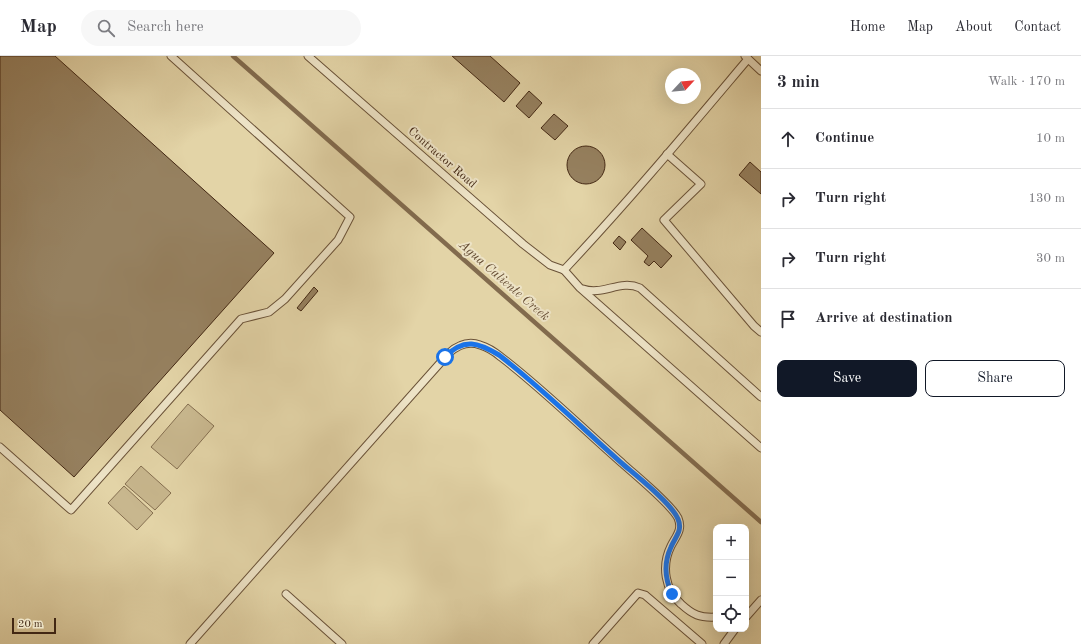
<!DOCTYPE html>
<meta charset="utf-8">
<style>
:root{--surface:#fff;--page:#f7f7f7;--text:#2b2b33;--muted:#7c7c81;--line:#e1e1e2;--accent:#111827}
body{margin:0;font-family:"Old Standard TT",serif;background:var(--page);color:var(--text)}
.controls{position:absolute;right:12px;bottom:12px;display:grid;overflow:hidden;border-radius:8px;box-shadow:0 4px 16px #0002}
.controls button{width:36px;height:36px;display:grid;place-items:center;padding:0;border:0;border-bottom:1px solid var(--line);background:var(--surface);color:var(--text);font:20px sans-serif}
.compass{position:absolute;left:665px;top:12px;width:36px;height:36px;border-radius:50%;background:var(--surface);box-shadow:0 4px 16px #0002;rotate:64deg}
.scale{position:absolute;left:12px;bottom:10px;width:44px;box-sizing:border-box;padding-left:4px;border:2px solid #422713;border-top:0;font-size:11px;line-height:14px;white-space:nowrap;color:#422713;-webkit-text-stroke:3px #ede3c6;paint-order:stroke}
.stop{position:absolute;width:12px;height:12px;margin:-9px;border:3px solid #1a73e8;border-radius:50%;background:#fff}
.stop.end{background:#1a73e8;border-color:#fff;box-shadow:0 1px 4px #0008}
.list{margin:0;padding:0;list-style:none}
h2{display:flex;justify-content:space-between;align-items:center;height:52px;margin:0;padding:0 16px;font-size:17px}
h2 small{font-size:13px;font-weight:400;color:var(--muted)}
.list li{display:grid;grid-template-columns:26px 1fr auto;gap:12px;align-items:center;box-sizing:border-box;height:60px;padding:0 16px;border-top:1px solid var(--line)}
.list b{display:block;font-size:15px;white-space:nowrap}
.list em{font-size:13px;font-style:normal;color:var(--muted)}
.actions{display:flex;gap:8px;padding:12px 16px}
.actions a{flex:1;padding:9px 0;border:1px solid var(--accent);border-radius:8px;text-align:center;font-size:14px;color:var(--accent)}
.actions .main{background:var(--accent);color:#fff}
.icon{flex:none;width:22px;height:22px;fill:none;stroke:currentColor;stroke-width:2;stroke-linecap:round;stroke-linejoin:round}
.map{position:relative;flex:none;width:761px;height:588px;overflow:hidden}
header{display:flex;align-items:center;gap:24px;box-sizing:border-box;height:56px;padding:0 20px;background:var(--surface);border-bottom:1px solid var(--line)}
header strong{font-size:19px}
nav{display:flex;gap:22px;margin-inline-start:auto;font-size:14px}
.search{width:280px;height:36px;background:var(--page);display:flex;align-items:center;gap:10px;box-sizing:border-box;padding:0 14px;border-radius:22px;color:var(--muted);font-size:15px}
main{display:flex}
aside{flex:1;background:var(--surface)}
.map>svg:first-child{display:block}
</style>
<header>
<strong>Map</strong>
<div class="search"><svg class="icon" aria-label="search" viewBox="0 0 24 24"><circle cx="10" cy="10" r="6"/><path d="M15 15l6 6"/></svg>Search here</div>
<nav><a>Home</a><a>Map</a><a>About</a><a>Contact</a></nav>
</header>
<main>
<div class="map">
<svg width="761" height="588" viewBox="0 0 761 588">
<rect width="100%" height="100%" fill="#e3d4a7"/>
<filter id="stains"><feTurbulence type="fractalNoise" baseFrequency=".005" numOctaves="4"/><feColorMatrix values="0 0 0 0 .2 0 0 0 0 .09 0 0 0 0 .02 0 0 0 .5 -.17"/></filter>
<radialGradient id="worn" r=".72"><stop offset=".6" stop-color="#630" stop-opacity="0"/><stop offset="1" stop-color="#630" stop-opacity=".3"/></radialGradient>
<g fill="#c8b78e" stroke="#856f50">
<polygon points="188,348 214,370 177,413 151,391"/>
<polygon points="141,410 171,437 155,454 125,428"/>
<polygon points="124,430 153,457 137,474 108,447"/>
</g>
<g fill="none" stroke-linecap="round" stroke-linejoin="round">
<polyline stroke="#826b4e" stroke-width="4.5" points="233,0 761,466"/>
</g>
<g fill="#968160" stroke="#422713">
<polygon points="0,0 55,0 274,197 74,421 0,354"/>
<polygon points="452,0 490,0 520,27 504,46"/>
<polygon points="529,35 542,47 529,62 516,50"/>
<polygon points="554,58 568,70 555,84 541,72"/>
<circle cx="586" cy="109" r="19"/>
<polygon points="750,106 761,116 761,138 739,119"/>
<polygon points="642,172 672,200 661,212 654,205 649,210 644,206 648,200 631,184"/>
<polygon points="619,180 626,186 620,194 613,187"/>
<polygon points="314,231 318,235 301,255 297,252"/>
</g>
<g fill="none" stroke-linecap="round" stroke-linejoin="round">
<defs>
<g id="lane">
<polyline points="308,0 523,188 550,209 564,214"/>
<polyline points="745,0 761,15"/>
<polyline points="667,98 701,128 664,164 754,270 761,276"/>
<path d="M564 214C628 146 688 74 748 3"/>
<polyline points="564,214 580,232 761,392"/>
<path d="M583 233C603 240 620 223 640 232L761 341"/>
<polyline points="0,391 71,454 241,263 269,256 285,243 338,184 350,161 171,0"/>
<polyline points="286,538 342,588"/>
<polyline points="746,561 761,544"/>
<path d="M190 588 449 297C458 289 469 285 480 289 487 291 495 296 501 301 543 333 582 372 622 407 635 419 671 448 678 462 683 474 676 480 671 490 661 510 665 534 681 548 693 559 700 562 716 561"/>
<polyline points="593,588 638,537 645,539 702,588"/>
<polyline points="724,588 735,573"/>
</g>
</defs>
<use href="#lane" stroke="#6a5238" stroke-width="9"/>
<use href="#lane" stroke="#ede3c6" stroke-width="7"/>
</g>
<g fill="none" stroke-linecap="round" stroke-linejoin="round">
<path stroke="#1a73e8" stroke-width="5" d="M445 301C464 281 479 287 499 299 543 333 583 373 625 410 638 421 672 448 678 463 683 475 675 481 671 491 664 506 665 523 672 538"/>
</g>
<g text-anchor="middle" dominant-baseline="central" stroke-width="4" stroke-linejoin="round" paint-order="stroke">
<g font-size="12" fill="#422713" stroke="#ede3c6">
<text transform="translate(442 102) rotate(41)">Contractor Road</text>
</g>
<g font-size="13" font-style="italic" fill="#624930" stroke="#ede3c6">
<text transform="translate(504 225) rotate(41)">Agua Caliente Creek</text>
</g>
</g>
<rect width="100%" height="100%" filter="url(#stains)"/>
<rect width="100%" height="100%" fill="url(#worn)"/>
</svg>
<div class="controls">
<button>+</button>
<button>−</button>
<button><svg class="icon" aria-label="locate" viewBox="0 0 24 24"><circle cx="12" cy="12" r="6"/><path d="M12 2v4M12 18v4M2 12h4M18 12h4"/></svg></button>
</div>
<svg class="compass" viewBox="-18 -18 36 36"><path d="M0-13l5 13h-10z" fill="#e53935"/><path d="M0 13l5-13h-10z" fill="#7c7c81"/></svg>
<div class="scale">20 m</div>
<div class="stop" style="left:445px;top:301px"></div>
<div class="stop end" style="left:672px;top:538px"></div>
</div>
<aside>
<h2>3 min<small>Walk · 170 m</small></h2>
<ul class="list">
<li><svg class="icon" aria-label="ahead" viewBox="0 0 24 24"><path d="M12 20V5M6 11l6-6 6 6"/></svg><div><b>Continue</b></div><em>10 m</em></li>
<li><svg class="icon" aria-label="right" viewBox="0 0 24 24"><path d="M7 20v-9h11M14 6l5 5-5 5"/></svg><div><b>Turn right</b></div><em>130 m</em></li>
<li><svg class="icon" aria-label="right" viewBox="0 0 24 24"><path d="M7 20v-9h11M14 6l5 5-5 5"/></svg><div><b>Turn right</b></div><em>30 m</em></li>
<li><svg class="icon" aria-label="arrive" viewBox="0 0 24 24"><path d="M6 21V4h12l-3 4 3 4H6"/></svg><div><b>Arrive at destination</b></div></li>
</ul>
<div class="actions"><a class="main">Save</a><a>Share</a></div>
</aside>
</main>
